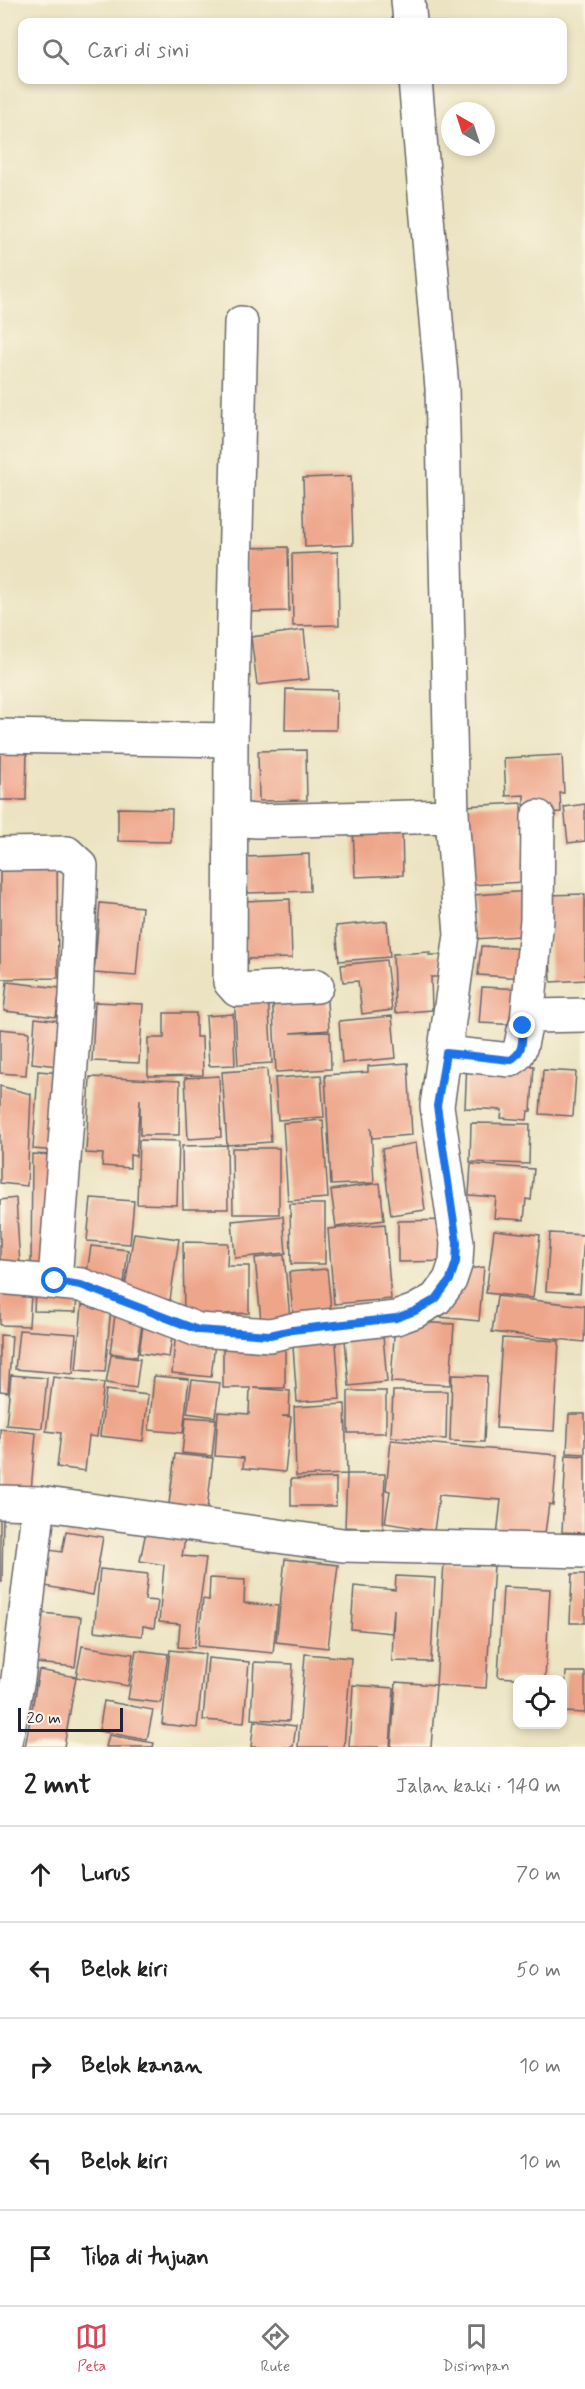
<!DOCTYPE html>
<html lang="id">
<meta charset="utf-8">
<style>
:root{--surface:#fff;--page:#f2f2f2;--text:#222;--muted:#767676;--line:#e0e0e0;--accent:#d1495b}
body{margin:0;font-family:Mynerve,sans-serif;background:var(--page);color:var(--text)}
.controls{position:absolute;right:18px;bottom:18px;display:grid;overflow:hidden;border-radius:12px;box-shadow:0 3px 9px #0003}
.controls button{width:54px;height:54px;display:grid;place-items:center;padding:0;border:0;border-bottom:2px solid var(--line);background:var(--surface);color:var(--text);font:30px sans-serif}
.compass{position:absolute;left:441px;top:102px;width:54px;height:54px;border-radius:50%;background:var(--surface);box-shadow:0 3px 9px #0003;rotate:321deg}
.scale{position:absolute;left:18px;bottom:15px;width:105px;box-sizing:border-box;padding-left:6px;border:3px solid #22223b;border-top:0;font-size:16px;line-height:21px;white-space:nowrap;color:#22223b;-webkit-text-stroke:4px #fcf5e5;paint-order:stroke}
.stop{position:absolute;width:18px;height:18px;margin:-14px;border:4px solid #1a73e8;border-radius:50%;background:#fff}
.stop.end{background:#1a73e8;border-color:#fff;box-shadow:0 2px 6px #0008}
.list{margin:0;padding:0;list-style:none}
h2{display:flex;justify-content:space-between;align-items:center;height:78px;margin:0;padding:0 24px;font-size:26px}
h2 small{font-size:20px;font-weight:400;color:var(--muted)}
.list li{display:grid;grid-template-columns:39px 1fr auto;gap:18px;align-items:center;box-sizing:border-box;height:96px;padding:0 24px;border-top:2px solid var(--line)}
.list b{display:block;font-size:22px;white-space:nowrap}
.list em{font-size:20px;font-style:normal;color:var(--muted)}
.icon{flex:none;width:33px;height:33px;fill:none;stroke:currentColor;stroke-width:2;stroke-linecap:round;stroke-linejoin:round}
.map{position:relative;flex:none;width:585px;height:1747px;overflow:hidden}
.search{position:absolute;background:var(--surface);box-shadow:0 3px 9px #0003;left:18px;right:18px;top:18px;height:66px;display:flex;align-items:center;gap:15px;box-sizing:border-box;padding:0 21px;border-radius:12px;color:var(--muted);font-size:22px}
.sheet{height:558px;background:var(--surface)}
nav{display:flex;justify-content:space-around;align-items:center;box-sizing:border-box;height:84px;border-top:2px solid var(--line);background:var(--surface);font-size:16px;color:var(--muted)}
nav a{display:grid;justify-items:center;gap:3px}
nav .on{color:var(--accent)}
.map>svg:first-child{display:block}
</style>
<div class="map">
<svg width="585" height="1747" viewBox="0 0 585 1747">
<rect width="100%" height="100%" fill="#fcf5e5"/>
<filter id="ink" filterUnits="userSpaceOnUse"><feTurbulence type="fractalNoise" baseFrequency=".0167" numOctaves="2"/><feDisplacementMap in="SourceGraphic" scale="12" xChannelSelector="R" yChannelSelector="G"/><feConvolveMatrix kernelMatrix="1 2 1 2 8 2 1 2 1" color-interpolation-filters="sRGB"/></filter>
<filter id="wash" filterUnits="userSpaceOnUse"><feTurbulence type="fractalNoise" baseFrequency=".008" numOctaves="4" result="noise"/><feDisplacementMap in="SourceGraphic" scale="24" xChannelSelector="R" yChannelSelector="G"/><feGaussianBlur stdDeviation="1.35" result="paint"/><feColorMatrix in="noise" values="0 0 0 0 0 0 0 0 0 0 0 0 0 0 0 0 0 1.4 0 .05"/><feComposite in="paint" operator="in"/></filter>
<g filter="url(#wash)">
<rect width="100%" height="100%" fill="#ebe3c1"/>
<g id="blocks">
<g fill="#eea68b">
<polygon points="351,476 353,545 305,547 303,478"/>
<polygon points="288,547 289,611 246,612 246,548"/>
<polygon points="338,552 339,625 293,626 292,554"/>
<polygon points="304,630 309,679 257,685 251,637"/>
<polygon points="286,689 337,690 336,730 285,730"/>
<polygon points="0,748 27,748 26,800 0,800"/>
<polygon points="306,750 307,800 259,801 258,751"/>
<polygon points="562,755 564,793 560,793 561,812 524,814 524,795 506,796 504,758"/>
<polygon points="521,803 525,882 469,885 465,806"/>
<polygon points="585,804 585,841 568,843 564,807"/>
<polygon points="118,808 172,809 171,842 118,841"/>
<polygon points="402,826 403,875 355,877 353,827"/>
<polygon points="309,854 310,891 247,893 246,857"/>
<polygon points="0,855 57,855 58,978 0,979"/>
<polygon points="530,891 532,935 475,939 473,895"/>
<polygon points="585,894 585,980 551,982 548,895"/>
<polygon points="290,899 292,958 245,959 244,901"/>
<polygon points="100,903 142,907 136,976 94,973"/>
<polygon points="387,921 390,957 339,961 336,926"/>
<polygon points="481,946 528,949 526,978 478,975"/>
<polygon points="430,952 429,955 442,955 442,977 431,977 432,1010 395,1013 393,954"/>
<polygon points="386,960 392,1010 362,1014 358,981 343,982 341,965"/>
<polygon points="7,982 60,988 56,1017 4,1011"/>
<polygon points="482,987 523,989 520,1025 479,1023"/>
<polygon points="326,988 329,1030 290,1033 330,1032 331,1069 276,1072 272,992"/>
<polygon points="268,993 272,1063 238,1065 234,995"/>
<polygon points="95,1002 143,1004 139,1063 92,1061"/>
<polygon points="164,1013 196,1013 196,1037 202,1037 203,1075 148,1076 148,1038 164,1038"/>
<polygon points="233,1014 235,1065 209,1066 206,1016"/>
<polygon points="392,1016 396,1058 342,1063 339,1021"/>
<polygon points="35,1018 68,1022 66,1067 32,1063"/>
<polygon points="0,1029 29,1032 26,1075 0,1073"/>
<polygon points="467,1062 534,1066 531,1111 528,1111 527,1120 501,1118 502,1110 465,1108"/>
<polygon points="408,1063 412,1135 372,1138 371,1128 374,1183 331,1185 325,1075 368,1072 368,1066"/>
<polygon points="267,1069 271,1142 227,1145 222,1072"/>
<polygon points="543,1070 576,1072 573,1116 540,1114"/>
<polygon points="38,1071 62,1073 57,1151 33,1149"/>
<polygon points="321,1075 324,1117 278,1120 275,1078"/>
<polygon points="219,1076 221,1137 188,1139 185,1078"/>
<polygon points="90,1077 180,1081 179,1135 140,1135 140,1099 136,1156 130,1155 130,1168 102,1166 103,1154 86,1153"/>
<polygon points="0,1086 31,1094 27,1186 0,1183"/>
<polygon points="323,1120 328,1198 288,1201 283,1123"/>
<polygon points="471,1123 530,1124 529,1164 470,1162"/>
<polygon points="139,1140 179,1141 177,1205 137,1204"/>
<polygon points="416,1143 425,1210 391,1215 382,1149"/>
<polygon points="227,1145 228,1209 183,1209 182,1146"/>
<polygon points="232,1148 279,1148 279,1214 233,1214"/>
<polygon points="32,1154 54,1155 54,1268 31,1268"/>
<polygon points="471,1164 534,1169 531,1200 526,1199 524,1220 494,1218 496,1197 469,1195"/>
<polygon points="380,1183 384,1220 336,1227 331,1190"/>
<polygon points="16,1198 20,1266 0,1268 0,1200"/>
<polygon points="91,1198 134,1201 130,1244 87,1241"/>
<polygon points="290,1204 325,1204 325,1264 291,1264"/>
<polygon points="283,1216 286,1253 235,1258 232,1221"/>
<polygon points="450,1220 456,1261 398,1262 398,1221"/>
<polygon points="385,1224 391,1299 334,1304 328,1229"/>
<polygon points="494,1230 540,1235 533,1298 486,1293"/>
<polygon points="134,1233 179,1239 170,1300 124,1293"/>
<polygon points="550,1233 584,1235 580,1293 546,1291"/>
<polygon points="183,1242 228,1243 227,1266 249,1266 249,1313 226,1314 226,1326 184,1315"/>
<polygon points="91,1246 128,1250 123,1291 85,1286"/>
<polygon points="284,1255 290,1318 261,1321 255,1258"/>
<polygon points="484,1267 479,1321 439,1317 458,1270"/>
<polygon points="327,1269 331,1309 293,1313 289,1272"/>
<polygon points="0,1278 32,1279 29,1326 0,1325"/>
<polygon points="35,1290 77,1291 76,1312 34,1311"/>
<polygon points="497,1296 585,1306 584,1342 492,1332"/>
<polygon points="82,1305 111,1307 105,1372 76,1370"/>
<polygon points="116,1307 144,1311 137,1357 110,1353"/>
<polygon points="144,1319 174,1323 169,1357 139,1353"/>
<polygon points="395,1321 454,1324 450,1385 391,1382"/>
<polygon points="382,1324 387,1382 349,1386 344,1328"/>
<polygon points="19,1330 76,1334 73,1374 15,1369"/>
<polygon points="335,1330 340,1399 297,1402 292,1333"/>
<polygon points="176,1331 216,1335 211,1377 172,1373"/>
<polygon points="0,1335 12,1336 8,1392 0,1391"/>
<polygon points="285,1338 285,1388 253,1388 290,1391 289,1416 282,1416 291,1417 285,1472 243,1468 244,1458 215,1456 218,1412 249,1414 250,1388 223,1388 223,1339"/>
<polygon points="502,1338 559,1341 554,1431 496,1428"/>
<polygon points="111,1355 140,1359 136,1388 106,1383"/>
<polygon points="11,1375 47,1378 42,1428 6,1425"/>
<polygon points="452,1375 487,1376 484,1442 450,1441"/>
<polygon points="154,1376 189,1379 183,1433 149,1430"/>
<polygon points="53,1377 104,1383 97,1437 89,1436 85,1471 57,1467 61,1433 46,1431"/>
<polygon points="192,1380 220,1383 215,1417 187,1413"/>
<polygon points="106,1390 148,1395 143,1441 100,1436"/>
<rect x="348" y="1391" width="38" height="42"/>
<polygon points="393,1391 447,1391 446,1439 391,1437"/>
<polygon points="345,1404 347,1474 385,1474 383,1529 345,1527 347,1474 296,1476 294,1407"/>
<polygon points="569,1414 585,1414 585,1454 567,1453"/>
<polygon points="186,1417 216,1419 212,1456 182,1453"/>
<polygon points="0,1429 36,1433 31,1491 0,1488"/>
<polygon points="391,1440 557,1455 553,1505 549,1504 544,1541 497,1536 501,1500 439,1495 434,1531 385,1523 390,1491 386,1490"/>
<polygon points="175,1454 213,1458 207,1509 169,1504"/>
<polygon points="566,1455 585,1456 585,1533 562,1532"/>
<polygon points="336,1478 336,1506 291,1506 291,1479"/>
<polygon points="0,1509 3,1509 2,1582 0,1582"/>
<polygon points="66,1531 103,1537 93,1595 45,1586 49,1550 62,1552"/>
<polygon points="146,1531 185,1539 182,1556 206,1558 194,1648 178,1647 180,1624 159,1622 164,1565 140,1561"/>
<polygon points="285,1559 338,1565 328,1648 276,1642"/>
<polygon points="444,1563 494,1565 486,1688 436,1685"/>
<polygon points="100,1569 148,1574 145,1600 158,1601 154,1628 143,1626 142,1636 94,1631"/>
<polygon points="572,1574 585,1574 585,1623 570,1623"/>
<polygon points="396,1576 435,1578 431,1662 392,1661 394,1609 392,1633 351,1629 354,1586 395,1590"/>
<polygon points="210,1578 245,1580 244,1603 278,1606 273,1653 198,1646 203,1599 209,1600"/>
<polygon points="503,1587 550,1589 545,1680 498,1677"/>
<polygon points="42,1613 81,1617 75,1667 37,1663"/>
<polygon points="82,1646 133,1654 128,1686 76,1677"/>
<polygon points="136,1650 168,1654 161,1703 128,1699"/>
<polygon points="170,1650 205,1654 197,1728 162,1724"/>
<polygon points="305,1654 351,1658 344,1747 298,1747"/>
<polygon points="208,1658 249,1662 244,1723 203,1720"/>
<polygon points="254,1662 293,1664 289,1721 251,1719"/>
<polygon points="39,1670 76,1677 64,1747 25,1747"/>
<polygon points="566,1672 585,1672 585,1713 564,1712"/>
<polygon points="396,1682 436,1685 431,1747 391,1747"/>
<polygon points="353,1685 394,1688 390,1747 349,1747"/>
<polygon points="104,1701 153,1710 147,1740 99,1731"/>
<polygon points="254,1721 296,1726 293,1747 251,1747"/>
<polygon points="109,1735 154,1743 153,1747 106,1747"/>
</g>
</g>
</g>
<g filter="url(#ink)">
<use href="#blocks" fill-opacity="0" stroke="#68666a" stroke-width="1.5"/>
<g fill="none" stroke-linecap="round" stroke-linejoin="round">
<defs>
<g id="minor">
<polyline points="408,0 410,22"/>
<polyline points="415,80 442,388 452,816"/>
<polyline points="241,323 231,740 230,982 237,990 317,986"/>
<polyline points="0,736 231,740"/>
<polyline points="0,854 67,853 81,866 76,996 55,1281"/>
<polyline points="527,1021 537,920 538,817"/>
<path d="M446 1053 510 1060C528 1050 517 1029 533 1016L585 1015"/>
<polyline points="0,1277 81,1285 198,1330 270,1335 292,1330 396,1318 415,1311 436,1299 450,1280 456,1262 457,1243 437,1106 461,935 452,816 257,821 231,819"/>
<polyline points="0,1502 39,1503 343,1545 585,1551"/>
<polyline points="4,1747 18,1679 39,1503"/>
</g>
</defs>
<use href="#minor" stroke="#68666a" stroke-width="36"/>
<use href="#minor" stroke="#fff" stroke-width="33"/>
</g>
</g>
<g fill="none" stroke-linecap="round" stroke-linejoin="round" filter="url(#ink)">
<path stroke="#1a73e8" stroke-width="8" d="M55 1281 81 1285 198 1330 270 1335 292 1330 396 1318 415 1311 436 1299 450 1280 456 1262 457 1243 437 1106 446 1053 510 1060C524 1053 522 1040 523 1026"/>
</g>
</svg>
<div class="controls">
<button><svg class="icon" aria-label="locate" viewBox="0 0 24 24"><circle cx="12" cy="12" r="6"/><path d="M12 2v4M12 18v4M2 12h4M18 12h4"/></svg></button>
</div>
<svg class="compass" viewBox="-18 -18 36 36"><path d="M0-13l5 13h-10z" fill="#e53935"/><path d="M0 13l5-13h-10z" fill="#767676"/></svg>
<div class="scale">20 m</div>
<div class="stop" style="left:55px;top:1281px"></div>
<div class="stop end" style="left:523px;top:1026px"></div>
<div class="search"><svg class="icon" aria-label="search" viewBox="0 0 24 24"><circle cx="10" cy="10" r="6"/><path d="M15 15l6 6"/></svg>Cari di sini</div>
</div>
<section class="sheet">
<h2>2 mnt<small>Jalan kaki · 140 m</small></h2>
<ul class="list">
<li><svg class="icon" aria-label="ahead" viewBox="0 0 24 24"><path d="M12 20V5M6 11l6-6 6 6"/></svg><div><b>Lurus</b></div><em>70 m</em></li>
<li><svg class="icon" aria-label="left" viewBox="0 0 24 24"><path d="M17 20v-9H6M10 6l-5 5 5 5"/></svg><div><b>Belok kiri</b></div><em>50 m</em></li>
<li><svg class="icon" aria-label="right" viewBox="0 0 24 24"><path d="M7 20v-9h11M14 6l5 5-5 5"/></svg><div><b>Belok kanan</b></div><em>10 m</em></li>
<li><svg class="icon" aria-label="left" viewBox="0 0 24 24"><path d="M17 20v-9H6M10 6l-5 5 5 5"/></svg><div><b>Belok kiri</b></div><em>10 m</em></li>
<li><svg class="icon" aria-label="arrive" viewBox="0 0 24 24"><path d="M6 21V4h12l-3 4 3 4H6"/></svg><div><b>Tiba di tujuan</b></div></li>
</ul>
</section>
<nav>
<a class="on"><svg class="icon" aria-label="map" viewBox="0 0 24 24"><path d="M3 6l6-2 6 2 6-2v14l-6 2-6-2-6 2zM9 4v14M15 6v14"/></svg>Peta</a>
<a><svg class="icon" aria-label="directions" viewBox="0 0 24 24"><path d="M12 3l9 9-9 9-9-9zM9 14v-3h6M13 9l2 2-2 2"/></svg>Rute</a>
<a><svg class="icon" aria-label="saved" viewBox="0 0 24 24"><path d="M7 4h10v16l-5-4-5 4z"/></svg>Disimpan</a>
</nav>
